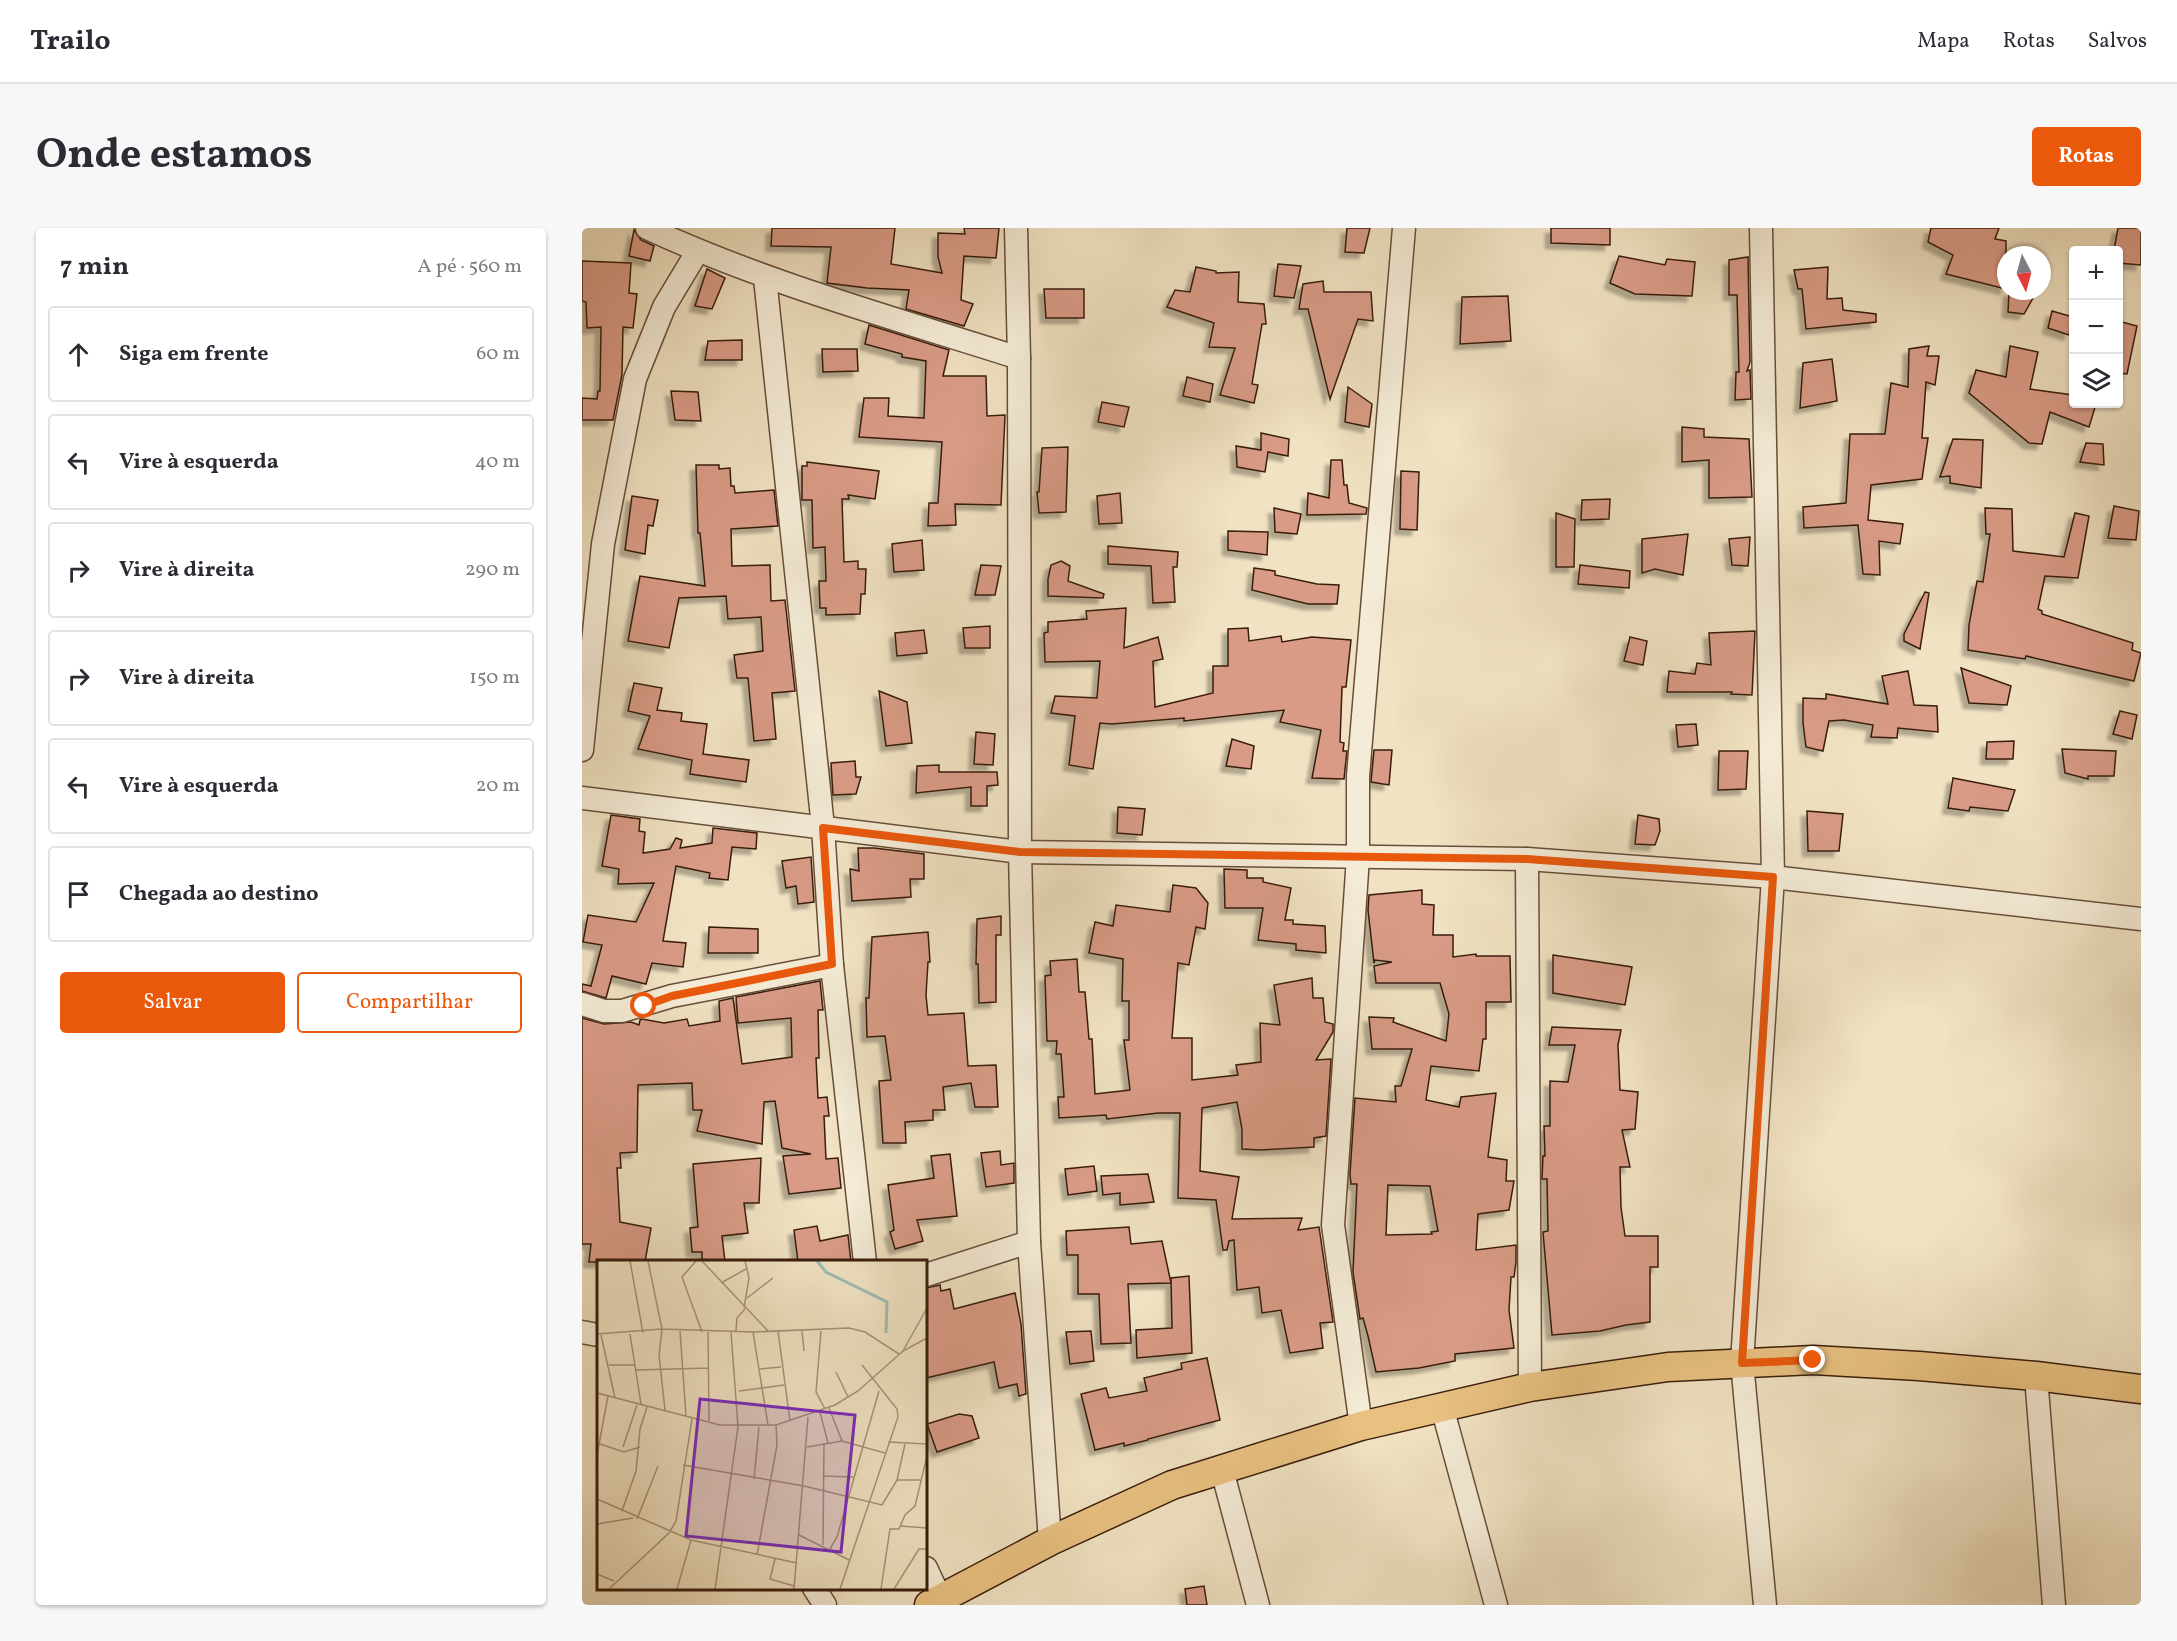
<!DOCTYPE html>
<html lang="pt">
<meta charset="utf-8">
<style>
:root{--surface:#fff;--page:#f7f7f7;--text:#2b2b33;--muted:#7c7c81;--line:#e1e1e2;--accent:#ea580c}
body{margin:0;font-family:Vollkorn,serif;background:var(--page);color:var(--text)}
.controls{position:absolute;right:18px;top:18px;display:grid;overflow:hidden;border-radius:6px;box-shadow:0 2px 4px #0004}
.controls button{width:54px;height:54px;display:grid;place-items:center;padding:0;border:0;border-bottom:2px solid var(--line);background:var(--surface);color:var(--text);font:30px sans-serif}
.compass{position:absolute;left:1415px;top:18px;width:54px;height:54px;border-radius:50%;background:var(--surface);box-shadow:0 2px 4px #0004;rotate:174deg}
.stop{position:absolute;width:18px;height:18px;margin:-14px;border:4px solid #ea580c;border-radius:50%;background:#fff}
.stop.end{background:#ea580c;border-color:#fff;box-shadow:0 2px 6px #0008}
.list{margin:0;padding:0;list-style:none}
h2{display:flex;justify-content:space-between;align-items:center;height:78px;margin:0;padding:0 24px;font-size:26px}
h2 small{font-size:20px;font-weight:400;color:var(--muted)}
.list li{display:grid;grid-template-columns:39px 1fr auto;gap:18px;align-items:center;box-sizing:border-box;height:96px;margin:0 12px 12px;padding:0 12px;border:2px solid var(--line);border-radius:6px}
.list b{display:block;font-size:22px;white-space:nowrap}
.list em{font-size:20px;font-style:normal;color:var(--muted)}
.actions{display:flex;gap:12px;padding:18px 24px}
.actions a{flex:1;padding:14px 0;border:2px solid var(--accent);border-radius:6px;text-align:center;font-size:21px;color:var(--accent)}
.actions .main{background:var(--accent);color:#fff}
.icon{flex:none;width:33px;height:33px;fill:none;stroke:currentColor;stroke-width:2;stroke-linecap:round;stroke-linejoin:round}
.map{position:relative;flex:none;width:1559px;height:1377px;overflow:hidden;border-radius:6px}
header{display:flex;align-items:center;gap:36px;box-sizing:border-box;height:84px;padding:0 30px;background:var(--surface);border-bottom:2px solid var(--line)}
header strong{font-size:28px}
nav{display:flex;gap:33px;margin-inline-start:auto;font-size:21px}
.intro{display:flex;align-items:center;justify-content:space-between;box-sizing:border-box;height:144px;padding:0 36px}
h1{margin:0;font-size:42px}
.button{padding:15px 27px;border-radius:6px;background:var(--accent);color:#fff;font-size:21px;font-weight:700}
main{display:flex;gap:36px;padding:0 36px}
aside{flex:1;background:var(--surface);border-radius:6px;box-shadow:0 2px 4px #0004}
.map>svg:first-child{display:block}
</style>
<header>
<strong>Trailo</strong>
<nav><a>Mapa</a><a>Rotas</a><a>Salvos</a></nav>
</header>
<div class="intro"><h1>Onde estamos</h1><a class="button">Rotas</a></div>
<main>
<aside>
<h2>7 min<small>A pé · 560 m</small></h2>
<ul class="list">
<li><svg class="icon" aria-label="ahead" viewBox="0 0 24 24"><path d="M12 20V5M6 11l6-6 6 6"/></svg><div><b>Siga em frente</b></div><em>60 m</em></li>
<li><svg class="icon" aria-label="left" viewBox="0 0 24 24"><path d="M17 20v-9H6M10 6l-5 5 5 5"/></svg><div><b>Vire à esquerda</b></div><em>40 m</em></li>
<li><svg class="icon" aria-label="right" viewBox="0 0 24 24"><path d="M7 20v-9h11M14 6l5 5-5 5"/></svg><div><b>Vire à direita</b></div><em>290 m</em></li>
<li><svg class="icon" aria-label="right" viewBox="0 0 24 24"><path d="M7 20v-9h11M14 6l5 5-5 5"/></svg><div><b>Vire à direita</b></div><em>150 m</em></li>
<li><svg class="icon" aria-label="left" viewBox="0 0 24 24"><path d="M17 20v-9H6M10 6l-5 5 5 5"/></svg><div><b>Vire à esquerda</b></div><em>20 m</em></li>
<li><svg class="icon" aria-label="arrive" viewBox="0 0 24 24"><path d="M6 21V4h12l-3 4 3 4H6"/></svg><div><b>Chegada ao destino</b></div></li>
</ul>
<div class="actions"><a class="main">Salvar</a><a>Compartilhar</a></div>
</aside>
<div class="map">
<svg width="1559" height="1377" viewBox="0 0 1559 1377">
<defs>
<filter id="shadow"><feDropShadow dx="-5.5" dy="5.5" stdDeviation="1.5" flood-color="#0004"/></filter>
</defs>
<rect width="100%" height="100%" fill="#f0e2c2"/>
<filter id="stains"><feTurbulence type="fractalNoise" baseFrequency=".00333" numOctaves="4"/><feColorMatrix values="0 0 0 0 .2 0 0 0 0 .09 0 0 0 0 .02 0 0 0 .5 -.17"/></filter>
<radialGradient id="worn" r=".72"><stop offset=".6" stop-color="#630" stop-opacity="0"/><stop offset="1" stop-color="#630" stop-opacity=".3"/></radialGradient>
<g fill="#d99b86" stroke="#391d0c" stroke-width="1.5" fill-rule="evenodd" filter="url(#shadow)">
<polygon points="190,0 313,0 309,36 360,45 356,29 356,5 383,6 382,0 417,0 414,30 382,28 379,72 391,76 382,98 324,81 327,62 285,60 245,55 249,19 189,18"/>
<polygon points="765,0 788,0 782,25 763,24"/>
<polygon points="969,0 1028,0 1028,17 969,15"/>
<polygon points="1349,0 1417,0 1413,11 1424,13 1424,61 1364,46 1371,27 1346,14"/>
<polygon points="1536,0 1559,0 1559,37 1536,35 1536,22 1532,22"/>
<polygon points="52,2 59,12 72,18 68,33 47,28"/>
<polygon points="1037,28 1083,37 1085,31 1113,34 1110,68 1053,66 1028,55"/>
<polygon points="1166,29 1168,134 1165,143 1168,142 1169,171 1153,172 1154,144 1157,144 1155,67 1147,67 1147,32"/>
<polygon points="0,33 49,35 47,65 55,66 51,100 41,99 40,147 31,192 0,192 0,170 15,171 16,163 18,163 19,99 5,100 4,74 0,73"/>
<polygon points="696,36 719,38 712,70 692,68"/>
<polygon points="614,39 634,43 634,45 657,44 656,74 682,76 684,96 680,96 670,156 676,157 672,175 638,167 653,120 627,119 632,95 585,79 593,62 608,64"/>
<polygon points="1246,39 1245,71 1260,70 1261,82 1294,86 1294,94 1224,101 1220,61 1216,61 1212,42"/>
<polygon points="125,41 143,50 130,81 113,78"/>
<polygon points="741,53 742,64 789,64 791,93 776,91 748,171 726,81 717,81 721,56"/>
<polygon points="462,61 502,61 502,90 464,90"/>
<polygon points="1427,63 1455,63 1442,86 1426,84"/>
<polygon points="926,68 929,113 878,116 880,69"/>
<polygon points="1470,83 1491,89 1487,107 1466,100"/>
<polygon points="1536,93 1555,98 1545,146 1536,145"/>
<polygon points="287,97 367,122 361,148 404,148 405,188 423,187 419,277 373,276 374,297 346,298 347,275 356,275 360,214 277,209 282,170 307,170 306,188 342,190 344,133 320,129 320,126 283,116"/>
<polygon points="160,112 160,132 123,132 126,113"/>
<polygon points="1347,118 1345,128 1357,128 1353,157 1344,154 1340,210 1346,210 1340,251 1289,257 1286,292 1321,296 1318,316 1297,313 1298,347 1281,346 1276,297 1222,300 1221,279 1264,275 1268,206 1303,206 1309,155 1326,159 1327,121"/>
<polygon points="1428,118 1456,124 1448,161 1491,167 1491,176 1514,176 1507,199 1468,184 1460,216 1447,215 1387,165 1394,142 1424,149"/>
<polygon points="240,121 275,121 276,143 241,144"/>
<polygon points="1250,131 1255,173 1218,180 1221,135"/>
<polygon points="605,149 631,156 628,174 601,168"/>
<polygon points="766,159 790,176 787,199 763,194"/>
<polygon points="89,163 116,164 119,193 93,192"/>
<polygon points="520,174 547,179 542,199 516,194"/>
<polygon points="1100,199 1122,201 1122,209 1167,211 1170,269 1127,270 1127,232 1100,234"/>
<polygon points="679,205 707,211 706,228 686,224 683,244 655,239 654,218 679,222"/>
<polygon points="1371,211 1401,212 1399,260 1368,255 1368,248 1358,249"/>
<polygon points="1504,215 1521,216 1522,237 1498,234"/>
<polygon points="486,219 484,284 457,285 455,264 457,264 460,220"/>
<polygon points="749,232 760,232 762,257 765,257 767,275 785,280 784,286 725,287 726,265 747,270"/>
<polygon points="225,234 297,243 293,271 266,267 267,271 260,271 262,334 276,333 276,341 284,341 283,366 279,366 278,386 244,387 244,380 238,380 237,353 244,353 243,319 231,320 230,272 220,272 220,238 225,238"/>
<polygon points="114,237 137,237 137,241 148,240 149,258 152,258 153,265 192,262 196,298 149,301 150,338 188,337 189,373 203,372 213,463 190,465 194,511 172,513 166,450 155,450 152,427 181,423 179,389 146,391 144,368 97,370 87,420 46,413 58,348 123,358 118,305 116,305"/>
<polygon points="819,243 837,244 835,302 818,301"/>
<polygon points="538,265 540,295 517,296 515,268"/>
<polygon points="50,268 76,272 71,298 66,297 63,326 43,322"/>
<polygon points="1028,271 1027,291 999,292 1000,272"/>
<polygon points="1532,278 1557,283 1554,312 1526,310"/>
<polygon points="692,280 719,286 715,306 693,304"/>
<polygon points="1403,280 1430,281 1431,323 1482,329 1493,285 1507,288 1496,350 1463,348 1456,381 1460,383 1460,386 1551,415 1550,422 1559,425 1552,453 1444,428 1443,431 1386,422 1387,397 1395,353 1401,354 1408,306 1404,306"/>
<polygon points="974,285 993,291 992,339 974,339"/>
<polygon points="646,303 686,304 685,327 646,322"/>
<polygon points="1106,306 1101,347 1073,341 1060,345 1060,311"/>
<polygon points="1168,309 1166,338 1150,337 1147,311"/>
<polygon points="340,312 342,342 312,344 310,316"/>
<polygon points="526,318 596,324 595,339 591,339 593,374 571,375 569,338 526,336"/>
<polygon points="479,333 488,338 486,353 522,366 521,370 466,368 466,351 469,337"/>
<polygon points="399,337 419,338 413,367 393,367"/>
<polygon points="998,337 1048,343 1047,360 996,356"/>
<polygon points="672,340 693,343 693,347 735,356 757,357 755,376 726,376 670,362"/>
<polygon points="1343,364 1347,365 1338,421 1322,413 1322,406"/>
<polygon points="544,380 542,420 576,409 581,431 571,433 573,479 631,465 631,438 646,438 646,401 666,400 667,413 699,408 700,414 730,409 769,412 764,459 760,459 758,514 762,515 761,523 765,523 762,551 730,550 739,502 698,494 702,482 602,493 602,490 530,496 518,495 511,541 487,537 493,488 469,485 473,468 515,470 518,433 463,434 462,405 466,404 466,394 505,391 504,383"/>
<polygon points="408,398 408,420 383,420 381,400"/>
<polygon points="342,402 345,425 315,428 313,405"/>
<polygon points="1173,403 1170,467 1149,466 1150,464 1085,464 1087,443 1113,446 1115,435 1129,437 1127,405"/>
<polygon points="1048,409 1065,413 1061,437 1042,433"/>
<polygon points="1379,440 1429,458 1425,477 1387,475"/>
<polygon points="1326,443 1332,477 1355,478 1356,504 1316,500 1315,510 1289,509 1291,497 1262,492 1247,493 1241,523 1224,519 1221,495 1221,470 1244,471 1244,466 1306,476 1300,448"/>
<polygon points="52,455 80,460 75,482 100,485 99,493 125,496 121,526 167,532 164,554 108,546 110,532 56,521 68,488 46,483"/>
<polygon points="297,463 325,474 330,515 304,518"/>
<polygon points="1538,483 1555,487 1550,511 1531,506"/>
<polygon points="1114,496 1116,517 1096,519 1094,497"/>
<polygon points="394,504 413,506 411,537 392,536"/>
<polygon points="650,511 672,518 669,541 644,538"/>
<polygon points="1432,513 1431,531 1404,531 1405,514"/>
<polygon points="1480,521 1534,523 1532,548 1506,548 1506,551 1483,545"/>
<polygon points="792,522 810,522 807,557 789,554"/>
<polygon points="1137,523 1166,523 1164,561 1136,562"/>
<polygon points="273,533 274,549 279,549 274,566 251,567 249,535"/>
<polygon points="357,537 357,544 415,544 416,557 405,558 405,578 389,578 389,559 334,565 335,538"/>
<polygon points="1371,550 1433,562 1426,583 1388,579 1387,583 1366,580"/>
<polygon points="536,579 563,581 560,607 535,605"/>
<polygon points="1225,583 1261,586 1257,623 1226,623"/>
<polygon points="29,587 58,591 57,603 63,604 61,625 88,621 94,610 100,612 98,620 130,615 131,600 175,605 174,621 150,619 146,652 127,650 128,645 94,638 81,713 104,715 101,739 70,735 64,756 30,748 24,770 0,763 0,756 9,758 20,717 1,714 6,687 54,694 72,655 36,656 37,641 20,638"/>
<polygon points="1056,587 1077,591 1078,603 1073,617 1053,616"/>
<polygon points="276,620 292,620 342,626 342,651 328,651 329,669 270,673 268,641 277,643"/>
<polygon points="229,629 232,674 216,676 214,658 204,660 200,633"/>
<polygon points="642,641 665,642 665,650 681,650 681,654 709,660 703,692 711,692 711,696 743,698 744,725 714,722 714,716 676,712 681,680 643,680"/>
<polygon points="591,657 614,660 626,675 623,701 614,699 607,737 596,735 590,810 610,810 610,852 656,847 654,837 679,834 678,795 698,797 692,757 730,750 731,770 741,770 743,794 751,796 751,804 734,832 749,831 744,908 732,910 732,919 677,922 660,921 660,901 655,874 620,880 618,943 657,949 650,991 720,990 716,1002 737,999 751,1094 738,1095 741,1120 708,1125 699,1082 680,1085 677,1059 655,1062 652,1012 647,1013 645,1022 641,1022 634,972 596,970 598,885 576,885 525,891 524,887 477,890 476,869 482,869 479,826 474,826 475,813 465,813 463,748 469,747 468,733 495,731 497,764 503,764 507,811 510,811 513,866 548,862 542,812 547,812 547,773 540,773 541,731 507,725 513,694 531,698 534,677 588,684"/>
<path d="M840 662V676L852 677 851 707H871V729L894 726V728H928L929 774H904V811H901L897 843 849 838 844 872 877 879 879 869 914 865 906 929 925 932 924 953H932L927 982 896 986 894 1022 934 1017V1034L932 1049H929L927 1082 932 1120 873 1126V1133L837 1140 794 1144 786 1108 781 1090 778 1091 771 1044 775 956H769L768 946 773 870 814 874 813 858H819L830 821H790L787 789 812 790 811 794 864 813 867 786 858 755H794L792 738 810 734 793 732 792 735 786 682 787 667ZM806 957 848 958 856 1003 849 1004 850 1006 804 1007Z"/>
<polygon points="419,688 419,707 414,707 414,774 397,775 396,736 394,736 395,691"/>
<polygon points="127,699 176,701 176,725 126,725"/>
<polygon points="346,704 348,734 346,734 344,767 346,787 382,785 386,838 414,837 416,879 393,879 389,855 361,859 363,882 351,882 351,892 323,894 324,915 301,915 297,853 309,852 303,808 285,809 284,770 287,770 290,709"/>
<polygon points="971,727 1050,739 1043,777 971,765"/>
<polygon points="238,753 241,782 236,782 237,830 234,830 236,870 245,869 247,888 242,888 244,931 256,930 259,960 207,966 201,928 229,926 200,920 193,873 182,874 180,916 115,903 120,882 111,882 110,855 56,857 55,924 38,925 39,940 35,940 38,994 69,1000 63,1034 7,1034 9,1016 0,1016 0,790 22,796 49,794 57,797 58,792 60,791 82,795 105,791 107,798 138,793 137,773 151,770 160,836 210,829 209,790 156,795 154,769"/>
<polygon points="970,799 1039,802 1036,817 1038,862 1056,864 1053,901 1040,902 1048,939 1038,939 1039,979 1043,1008 1076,1008 1076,1039 1068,1039 1068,1094 1044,1097 1018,1103 970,1107 961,1004 966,1003 965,951 960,951 961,928 963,928 962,898 968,898 968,853 986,854 993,817 967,817"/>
<polygon points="418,923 419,937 432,935 432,955 404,959 399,925"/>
<polygon points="368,926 375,988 335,992 341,1013 313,1021 308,1004 312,1002 306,957 352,950 349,928"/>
<polygon points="179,930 177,975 162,975 166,1005 140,1008 143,1034 120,1034 120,1024 110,1024 108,1000 116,999 111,936"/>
<polygon points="512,938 515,963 486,967 483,941"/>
<polygon points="566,946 572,974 538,977 538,965 521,967 519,948"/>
<polygon points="235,998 238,1013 266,1007 269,1034 216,1034 212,1002"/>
<polygon points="547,999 549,1016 580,1013 589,1055 546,1056 549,1115 519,1116 517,1066 496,1066 496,1027 485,1027 484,1003"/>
<polygon points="607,1048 610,1125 555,1130 554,1102 590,1100 589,1050"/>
<polygon points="358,1057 359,1063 368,1061 372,1081 433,1065 439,1096 444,1166 437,1168 435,1156 417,1160 412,1134 344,1150 344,1060"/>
<polygon points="509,1103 512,1133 488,1136 484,1104"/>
<polygon points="625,1130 638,1192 566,1211 566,1212 542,1218 542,1215 513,1222 499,1166 524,1160 527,1170 565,1163 562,1150 600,1141 599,1135"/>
<polygon points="377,1186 390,1188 397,1210 355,1224 345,1196"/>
<polygon points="622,1358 625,1377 605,1377 603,1361"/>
</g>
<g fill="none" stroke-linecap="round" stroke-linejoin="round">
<defs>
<g id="minor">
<path d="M65 0C184 55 312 90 437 130"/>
<polyline points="434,0 437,130 438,624 447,1014 468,1313"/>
<polyline points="1179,0 1191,649 1160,1135 1183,1377"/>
<polyline points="183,50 241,599 250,737 283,1034"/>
<polyline points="0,522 21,316 53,151 82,79 115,24"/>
<polyline points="0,570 438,624 945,631 1191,649 1559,691"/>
<polyline points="945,631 948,1159"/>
<polyline points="0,776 22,783 40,783 90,768 250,737"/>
<polyline points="344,1047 447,1014"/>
<polyline points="0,1104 16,1107"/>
<polyline points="1454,1148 1472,1377"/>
<polyline points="860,1179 914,1377"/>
<polyline points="779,1198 751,997 776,629 776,548 822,0"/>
<polyline points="640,1242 676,1377"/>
<polyline points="344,1340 358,1370"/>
<polyline points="232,1360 243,1377"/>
</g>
<polyline id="major" points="347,1377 468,1313 590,1257 779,1198 948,1159 1086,1139 1231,1132 1337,1138 1454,1148 1559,1161"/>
</defs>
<use href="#minor" stroke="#674e3a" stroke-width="25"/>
<use href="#major" stroke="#391d0c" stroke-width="31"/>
<use href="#minor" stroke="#f5ecd7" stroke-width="22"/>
<use href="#major" stroke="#e8c181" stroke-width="28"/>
</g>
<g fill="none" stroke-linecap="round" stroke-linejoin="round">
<polyline stroke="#ea580c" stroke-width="8" points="62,778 90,768 250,736 241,600 438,624 945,631 1191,649 1160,1135 1231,1132"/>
</g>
<g transform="translate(15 1032)">
<rect width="330" height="330" fill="#f0e2c2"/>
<path fill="none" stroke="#9abeb4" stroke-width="3" d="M220 1 229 12 290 42 289 73"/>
<path fill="none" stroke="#a79379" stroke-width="1.5" d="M33 1 46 73M51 1 65 69 62 95 68 150M99 1 85 17 105 72M105 1 171 71M124 23 149 9M150 38 176 18M147 48 152 18 148 1M83 71 89 156M139 71 140 58 148 49M181 71 193 161M205 71 207 91M224 71 219 132 228 149M111 72 112 161M156 72 171 165M0 74 65 69 156 72 252 68 268 72 302 94M33 74 44 144M4 75 18 138M306 91 330 48M12 105H38M163 109 184 107M39 110 112 108M239 112 251 137M142 131 187 125M0 133 123 165H179L238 145 261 131 306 91 330 78M232 148 245 181M223 152 231 183M291 182 330 184M3 184 27 192 43 187M308 184 300 220H325M26 187 40 145M210 187 245 181 288 193M0 195 11 136M86 205 207 226 285 245 300 220M227 216 256 217M157 219 162 167M0 239 94 280 200 303M25 251 39 211 43 169 50 147M40 259 61 206M0 264 36 258M303 266 330 268M202 275 252 300M226 285 227 183M233 289 240 277 282 131M160 295 180 185 179 165M178 299 173 319 197 326M0 314 17 321M12 329 72 273 79 261 95 159M80 329 94 280M118 329 141 167 134 72M197 329 211 157M243 329 301 157 300 149 265 105M284 329 293 269H302L308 255 318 246 330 196M297 329 322 289H330"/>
<path fill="#7b2cbf" fill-opacity="0.15" stroke="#7b2cbf" stroke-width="3" d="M103 139 258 155 244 292 89 276Z"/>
<rect width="330" height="330" fill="none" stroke="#391d0c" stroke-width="3"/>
</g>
<rect width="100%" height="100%" filter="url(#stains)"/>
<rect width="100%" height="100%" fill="url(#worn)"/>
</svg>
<div class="controls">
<button>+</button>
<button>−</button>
<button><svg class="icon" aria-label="layers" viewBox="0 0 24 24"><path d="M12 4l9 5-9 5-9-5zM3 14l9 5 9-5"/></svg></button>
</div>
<svg class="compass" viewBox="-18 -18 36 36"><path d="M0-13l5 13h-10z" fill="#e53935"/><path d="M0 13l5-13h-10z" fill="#7c7c81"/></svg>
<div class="stop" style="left:62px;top:778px"></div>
<div class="stop end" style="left:1231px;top:1132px"></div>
</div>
</main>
